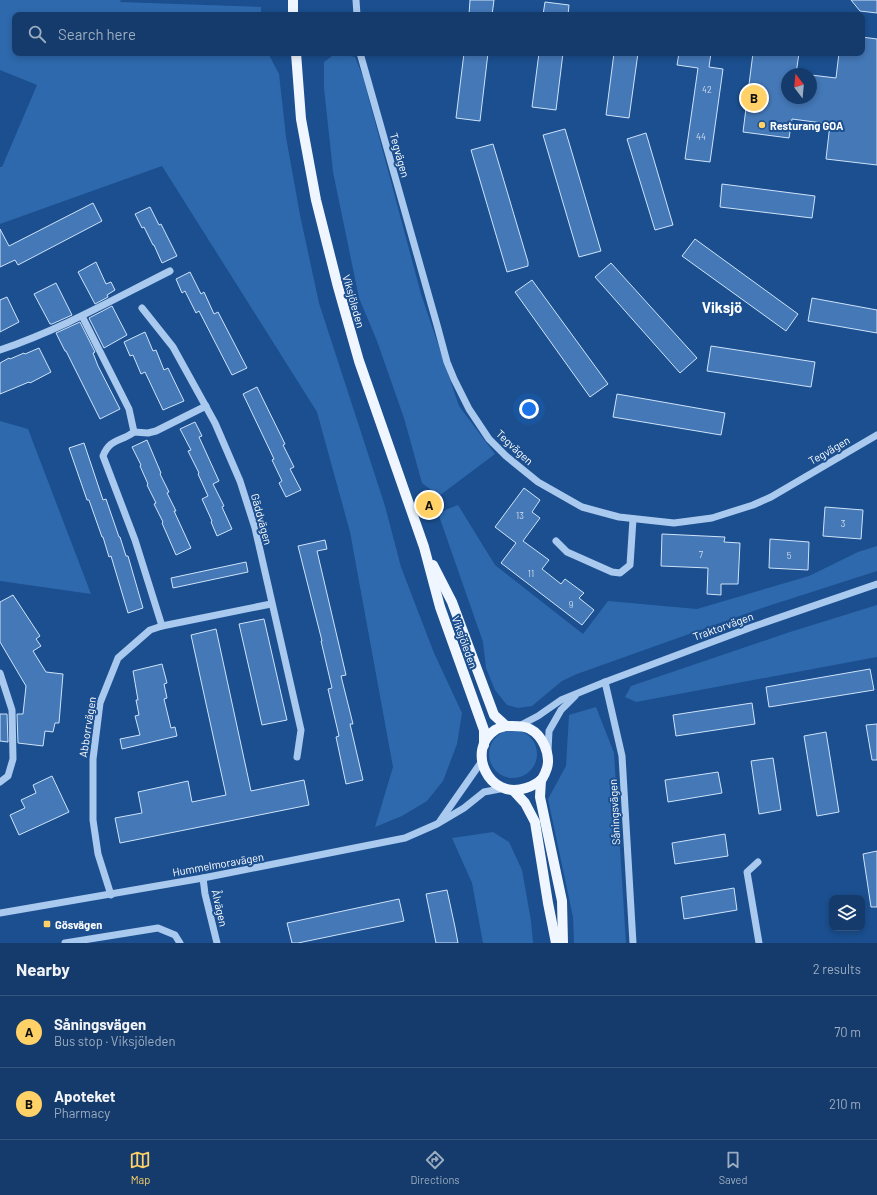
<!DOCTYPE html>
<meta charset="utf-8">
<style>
:root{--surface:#143b6b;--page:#1d4271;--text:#f1f3f6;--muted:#9dadc1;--line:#33557e;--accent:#ffd166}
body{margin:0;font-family:Barlow,sans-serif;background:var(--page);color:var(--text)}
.controls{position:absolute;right:12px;bottom:12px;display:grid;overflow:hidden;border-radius:8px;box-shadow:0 2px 6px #0003}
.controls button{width:36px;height:36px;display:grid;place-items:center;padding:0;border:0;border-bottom:1px solid var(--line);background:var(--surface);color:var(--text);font:20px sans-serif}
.compass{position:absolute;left:781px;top:68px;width:36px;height:36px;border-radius:50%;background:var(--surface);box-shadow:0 2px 6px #0003;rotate:344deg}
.you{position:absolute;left:529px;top:409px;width:14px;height:14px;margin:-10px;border:3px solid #fff;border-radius:50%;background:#1a73e8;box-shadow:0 0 0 6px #1a73e833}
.badge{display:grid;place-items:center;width:26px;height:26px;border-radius:50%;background:var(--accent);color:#111;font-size:13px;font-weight:700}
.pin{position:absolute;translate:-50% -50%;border:2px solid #fff;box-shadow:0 1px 4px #0006}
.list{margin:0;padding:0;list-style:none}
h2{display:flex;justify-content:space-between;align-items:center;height:52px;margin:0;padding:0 16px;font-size:17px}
h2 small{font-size:13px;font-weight:400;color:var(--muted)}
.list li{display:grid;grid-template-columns:26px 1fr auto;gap:12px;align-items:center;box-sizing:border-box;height:72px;padding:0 16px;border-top:1px solid var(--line)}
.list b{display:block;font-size:15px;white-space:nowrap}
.list p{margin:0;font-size:13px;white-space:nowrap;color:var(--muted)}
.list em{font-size:13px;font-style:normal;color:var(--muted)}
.icon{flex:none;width:22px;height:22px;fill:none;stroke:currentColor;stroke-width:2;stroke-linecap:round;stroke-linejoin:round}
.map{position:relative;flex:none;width:877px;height:943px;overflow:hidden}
.search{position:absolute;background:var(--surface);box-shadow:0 2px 6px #0003;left:12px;right:12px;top:12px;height:44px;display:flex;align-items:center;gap:10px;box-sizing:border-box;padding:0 14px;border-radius:8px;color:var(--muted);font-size:15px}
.sheet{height:196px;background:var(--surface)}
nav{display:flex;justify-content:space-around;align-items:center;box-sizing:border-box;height:56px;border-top:1px solid var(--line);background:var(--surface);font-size:11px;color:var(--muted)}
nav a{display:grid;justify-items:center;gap:2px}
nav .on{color:var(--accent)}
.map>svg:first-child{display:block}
</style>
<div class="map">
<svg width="877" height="943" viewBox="0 0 877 943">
<rect width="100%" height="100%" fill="#1b4f8f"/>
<g fill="#2e69ad">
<polygon points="0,0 121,0 120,2 261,7 261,15 15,15 15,53 268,53 279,74 286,137 300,215 319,303 385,506 401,567 434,653 462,713 457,744 443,781 427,801 402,816 375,827 393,767 350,532 317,412 162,166 0,224 0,167 2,167 37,85 0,70"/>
<polygon points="336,53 355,57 363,77 421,294 459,406 495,454 439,496 422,483 404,418 377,341 359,298 333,172 324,88 324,62"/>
<polygon points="0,421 28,429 91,594 0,581"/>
<polygon points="458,505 495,565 583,634 608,601 697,609 809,576 858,552 877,546 877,571 762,608 577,674 562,681 532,706 518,708 507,705 495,690 486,668 483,642 438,513"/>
<polygon points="877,605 877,657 636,702 625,697 631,686 790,632"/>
<polygon points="596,707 614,753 626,943 574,943 573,917 548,799 566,766 569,715"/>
<circle cx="513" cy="754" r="24"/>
<polygon points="493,832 509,842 522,870 531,921 533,943 483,943 472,883 452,838"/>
</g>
<g fill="#4478b7" stroke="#cfe3fa">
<polygon points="470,0 494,0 492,15 469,15"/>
<polygon points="851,0 877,0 877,13 860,11"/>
<polygon points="545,2 569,5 568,15 543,15"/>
<polygon points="862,37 877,39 877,165 826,159 830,124 792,119 789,138 743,132 753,53 799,53 796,74 787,74 787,98 811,98 811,75 836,78 839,53 862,53"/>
<polygon points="464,53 488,53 480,121 456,118"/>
<polygon points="539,53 563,53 556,110 532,107"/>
<polygon points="614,53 638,53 629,118 606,115"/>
<polygon points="679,53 711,53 709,67 723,69 710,162 685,159 698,68 677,65"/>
<polygon points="565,129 601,251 579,257 543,135"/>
<polygon points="646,133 673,225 655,230 627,139"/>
<polygon points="493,144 528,262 528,266 507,272 471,150"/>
<polygon points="722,184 815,196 812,218 720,207"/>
<polygon points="93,203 102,221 18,265 15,260 0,267 0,229 9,246"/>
<polygon points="150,207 159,225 161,224 177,256 162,263 154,245 153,245 144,227 142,228 135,214"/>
<polygon points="695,239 798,314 786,331 682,256"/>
<polygon points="96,262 106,284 111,282 115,290 107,295 108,297 95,304 78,272"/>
<polygon points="611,263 697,358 680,373 595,277"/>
<polygon points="190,272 201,294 204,292 214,314 218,312 247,368 232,375 199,311 196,313 185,291 182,293 176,279"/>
<polygon points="532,280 608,384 590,397 515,292"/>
<polygon points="56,283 72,315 52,324 50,324 34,294"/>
<polygon points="7,297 19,322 0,332 0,300"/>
<polygon points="812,298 877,310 877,333 808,321"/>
<polygon points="112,306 127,335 104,348 89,318"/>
<polygon points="80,322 95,352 93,353 98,366 120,409 100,419 66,351 65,351 56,333"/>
<polygon points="145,332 153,351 156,350 164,370 168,368 184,401 163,410 145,372 141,374 133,355 130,356 124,342"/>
<polygon points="711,346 815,362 811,387 707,371"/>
<polygon points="39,348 51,372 30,383 29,382 0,394 0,363 9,358 10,359 24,353 25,354"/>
<polygon points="257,387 285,444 283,445 294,467 290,469 301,490 286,497 279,483 282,481 272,460 274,459 243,394"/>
<polygon points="617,394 725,413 721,435 613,417"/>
<polygon points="195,422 202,436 199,437 219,481 213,484 224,506 222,507 232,529 217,536 211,522 212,521 202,499 208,496 198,474 199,473 188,451 191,450 180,429"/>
<polygon points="147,440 161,473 160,474 169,492 167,493 176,511 174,511 191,548 176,555 162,523 163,522 154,504 156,503 147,485 148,484 140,466 141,465 132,447"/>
<polygon points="84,443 103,500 106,499 119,537 120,537 126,556 128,556 143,608 128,613 111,556 109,557 103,537 102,537 89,500 87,500 69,448"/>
<polygon points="524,488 540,500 532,512 540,518 523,541 549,560 542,569 561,584 565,579 584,593 579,598 594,610 582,625 501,563 516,543 495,527"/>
<polygon points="825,507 863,510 861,539 823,536"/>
<polygon points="662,534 725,537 724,542 740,543 738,584 721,584 721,595 707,594 708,568 661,566"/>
<polygon points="770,539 809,542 808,570 769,568"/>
<polygon points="325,540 327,549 317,551 346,675 341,676 353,724 350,724 363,780 346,784 336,737 339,736 328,689 332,688 321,641 322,641 298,546"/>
<polygon points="246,562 248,572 173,588 171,578"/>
<polygon points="13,595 40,636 36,639 41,646 33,651 46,672 63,674 59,723 55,723 53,732 45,731 43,746 18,743 17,714 23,714 26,686 0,642 0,602"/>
<polygon points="264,619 287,720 262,725 239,624"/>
<polygon points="216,629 251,791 304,780 309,805 120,843 115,818 142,813 138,792 188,781 192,802 226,795 191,635"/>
<polygon points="162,664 167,683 164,684 167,698 164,699 171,728 175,727 177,736 122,749 120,739 140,735 135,716 139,715 136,700 138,700 133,671"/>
<polygon points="870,669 874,690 769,707 766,687"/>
<polygon points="752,703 755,724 676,736 673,715"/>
<polygon points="0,714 7,714 8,742 0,741"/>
<polygon points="877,724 877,760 872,760 866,725"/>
<polygon points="826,732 839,812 817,816 804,736"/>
<polygon points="773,758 781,810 759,814 751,761"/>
<polygon points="718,772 722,793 668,802 665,780"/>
<polygon points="52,776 69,812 19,835 10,815 25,808 21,800 36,793 33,785"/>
<polygon points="725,834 728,856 675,864 672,843"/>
<polygon points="877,851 877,907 871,907 863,854"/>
<polygon points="734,888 737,910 684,919 681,897"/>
<polygon points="447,890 455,927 458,943 436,943 426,894"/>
<polygon points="399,899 404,921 298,943 292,943 287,923"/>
</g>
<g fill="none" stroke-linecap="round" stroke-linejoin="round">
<g stroke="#a9c9ee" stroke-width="7">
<polyline points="356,0 357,15"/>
<polyline points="360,53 437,325 447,362 454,379 469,409 489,439 506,456 538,482 582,507 619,517 674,523 712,518 753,505 771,497 877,435"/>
<polyline points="142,308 173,347 215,423 240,481 255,528 301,730 297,757"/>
<path d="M82 316 129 409 134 432C121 442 110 438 103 456L135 540 162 626"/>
<path d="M0 350C60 330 114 299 170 271"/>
<polyline points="134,432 148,433 156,431 206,406"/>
<polyline points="556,541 567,552 612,572 620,573 630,565 633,519"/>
<polyline points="0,673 12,710 13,759 8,776 0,782"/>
<polyline points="605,682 622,756 633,943"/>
<polyline points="519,726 538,716 561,700 605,682 752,627 877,584"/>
<polyline points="548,751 549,731 561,710 575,696"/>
<polyline points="440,821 482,761"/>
<polyline points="758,862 747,872 759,943"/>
<polyline points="203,878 205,894 217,943"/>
<polyline points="111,895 98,854 93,820 93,759 100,703 118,658 150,630 162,626 271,604"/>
<polyline points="0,913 203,878 405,838 437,824 464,808 484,792 505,788"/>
<polyline points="65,943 158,928 175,935 180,943"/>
</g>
<g stroke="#f0f6ff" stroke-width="10">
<polyline points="293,0 293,15"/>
<polyline points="296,53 301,119 316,200 338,287 359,361 424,547 440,607 484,730 484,745"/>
<polyline points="433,565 452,602 494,715 506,726"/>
<path d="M506 726C513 726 523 725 530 729 542 735 551 754 547 768 546 771 544 776 542 779 538 783 532 786 526 788 488 801 466 749 495 730 498 728 502 727 506 726Z"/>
<polyline points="541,780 540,797 562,901 563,943"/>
<polyline points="513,790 525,803 535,822 548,903 556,943"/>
</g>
</g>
<g fill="#ffd166" stroke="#1b4f8f" stroke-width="1.5">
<circle cx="762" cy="125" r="4"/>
<rect x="43" y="920" width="8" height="8" rx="2"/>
</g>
<g text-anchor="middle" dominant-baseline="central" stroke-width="4" stroke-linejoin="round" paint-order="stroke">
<g font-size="9" fill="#d0dded">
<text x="707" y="89">42</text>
<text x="701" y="136">44</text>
<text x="520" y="515">13</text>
<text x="843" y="523">3</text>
<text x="701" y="554">7</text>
<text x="789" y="555">5</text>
<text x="531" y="573">11</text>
<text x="571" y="604">9</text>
</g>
<g font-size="11" font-weight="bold" fill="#fff" stroke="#1b4f8f" text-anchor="start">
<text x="770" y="125">Resturang GOA</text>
<text x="55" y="924">Gösvägen</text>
</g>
<g font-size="11" fill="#fff" stroke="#1b4f8f">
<text transform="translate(400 155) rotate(74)">Tegvägen</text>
<text transform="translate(354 301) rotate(74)">Viksjöleden</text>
<text transform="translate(515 447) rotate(43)">Tegvägen</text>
<text transform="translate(829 450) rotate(-30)">Tegvägen</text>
<text transform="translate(262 519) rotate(75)">Gäddvägen</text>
<text transform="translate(723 626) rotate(-20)">Traktorvägen</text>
<text transform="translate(465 642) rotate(70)">Viksjöleden</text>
<text transform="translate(87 727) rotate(-81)">Abborrvägen</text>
<text transform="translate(614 812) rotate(-93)">Såningsvägen</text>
<text transform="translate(218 864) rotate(-10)">Hummelmoravägen</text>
<text transform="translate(220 908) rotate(77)">Ålvägen</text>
</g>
<g font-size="15" font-weight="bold" fill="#fff" stroke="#1b4f8f">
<text x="722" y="307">Viksjö</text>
</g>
</g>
</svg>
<div class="controls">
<button><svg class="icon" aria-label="layers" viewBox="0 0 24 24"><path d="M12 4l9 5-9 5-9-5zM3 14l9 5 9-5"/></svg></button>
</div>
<svg class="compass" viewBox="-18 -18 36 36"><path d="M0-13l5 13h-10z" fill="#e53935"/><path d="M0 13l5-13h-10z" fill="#9dadc1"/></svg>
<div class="you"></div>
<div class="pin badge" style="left:429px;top:505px">A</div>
<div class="pin badge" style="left:754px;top:98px">B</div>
<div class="search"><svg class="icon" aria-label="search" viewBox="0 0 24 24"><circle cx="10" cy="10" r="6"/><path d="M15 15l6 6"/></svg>Search here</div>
</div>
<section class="sheet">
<h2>Nearby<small>2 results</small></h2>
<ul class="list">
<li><span class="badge">A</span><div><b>Såningsvägen</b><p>Bus stop · Viksjöleden</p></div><em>70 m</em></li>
<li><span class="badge">B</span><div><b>Apoteket</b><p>Pharmacy</p></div><em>210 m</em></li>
</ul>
</section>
<nav>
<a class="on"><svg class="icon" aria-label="map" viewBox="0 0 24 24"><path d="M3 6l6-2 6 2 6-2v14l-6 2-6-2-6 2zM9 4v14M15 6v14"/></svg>Map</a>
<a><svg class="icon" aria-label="directions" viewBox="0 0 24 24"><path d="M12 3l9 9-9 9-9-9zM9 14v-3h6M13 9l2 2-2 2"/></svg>Directions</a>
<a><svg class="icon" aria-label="saved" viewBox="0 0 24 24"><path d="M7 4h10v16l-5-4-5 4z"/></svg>Saved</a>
</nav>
